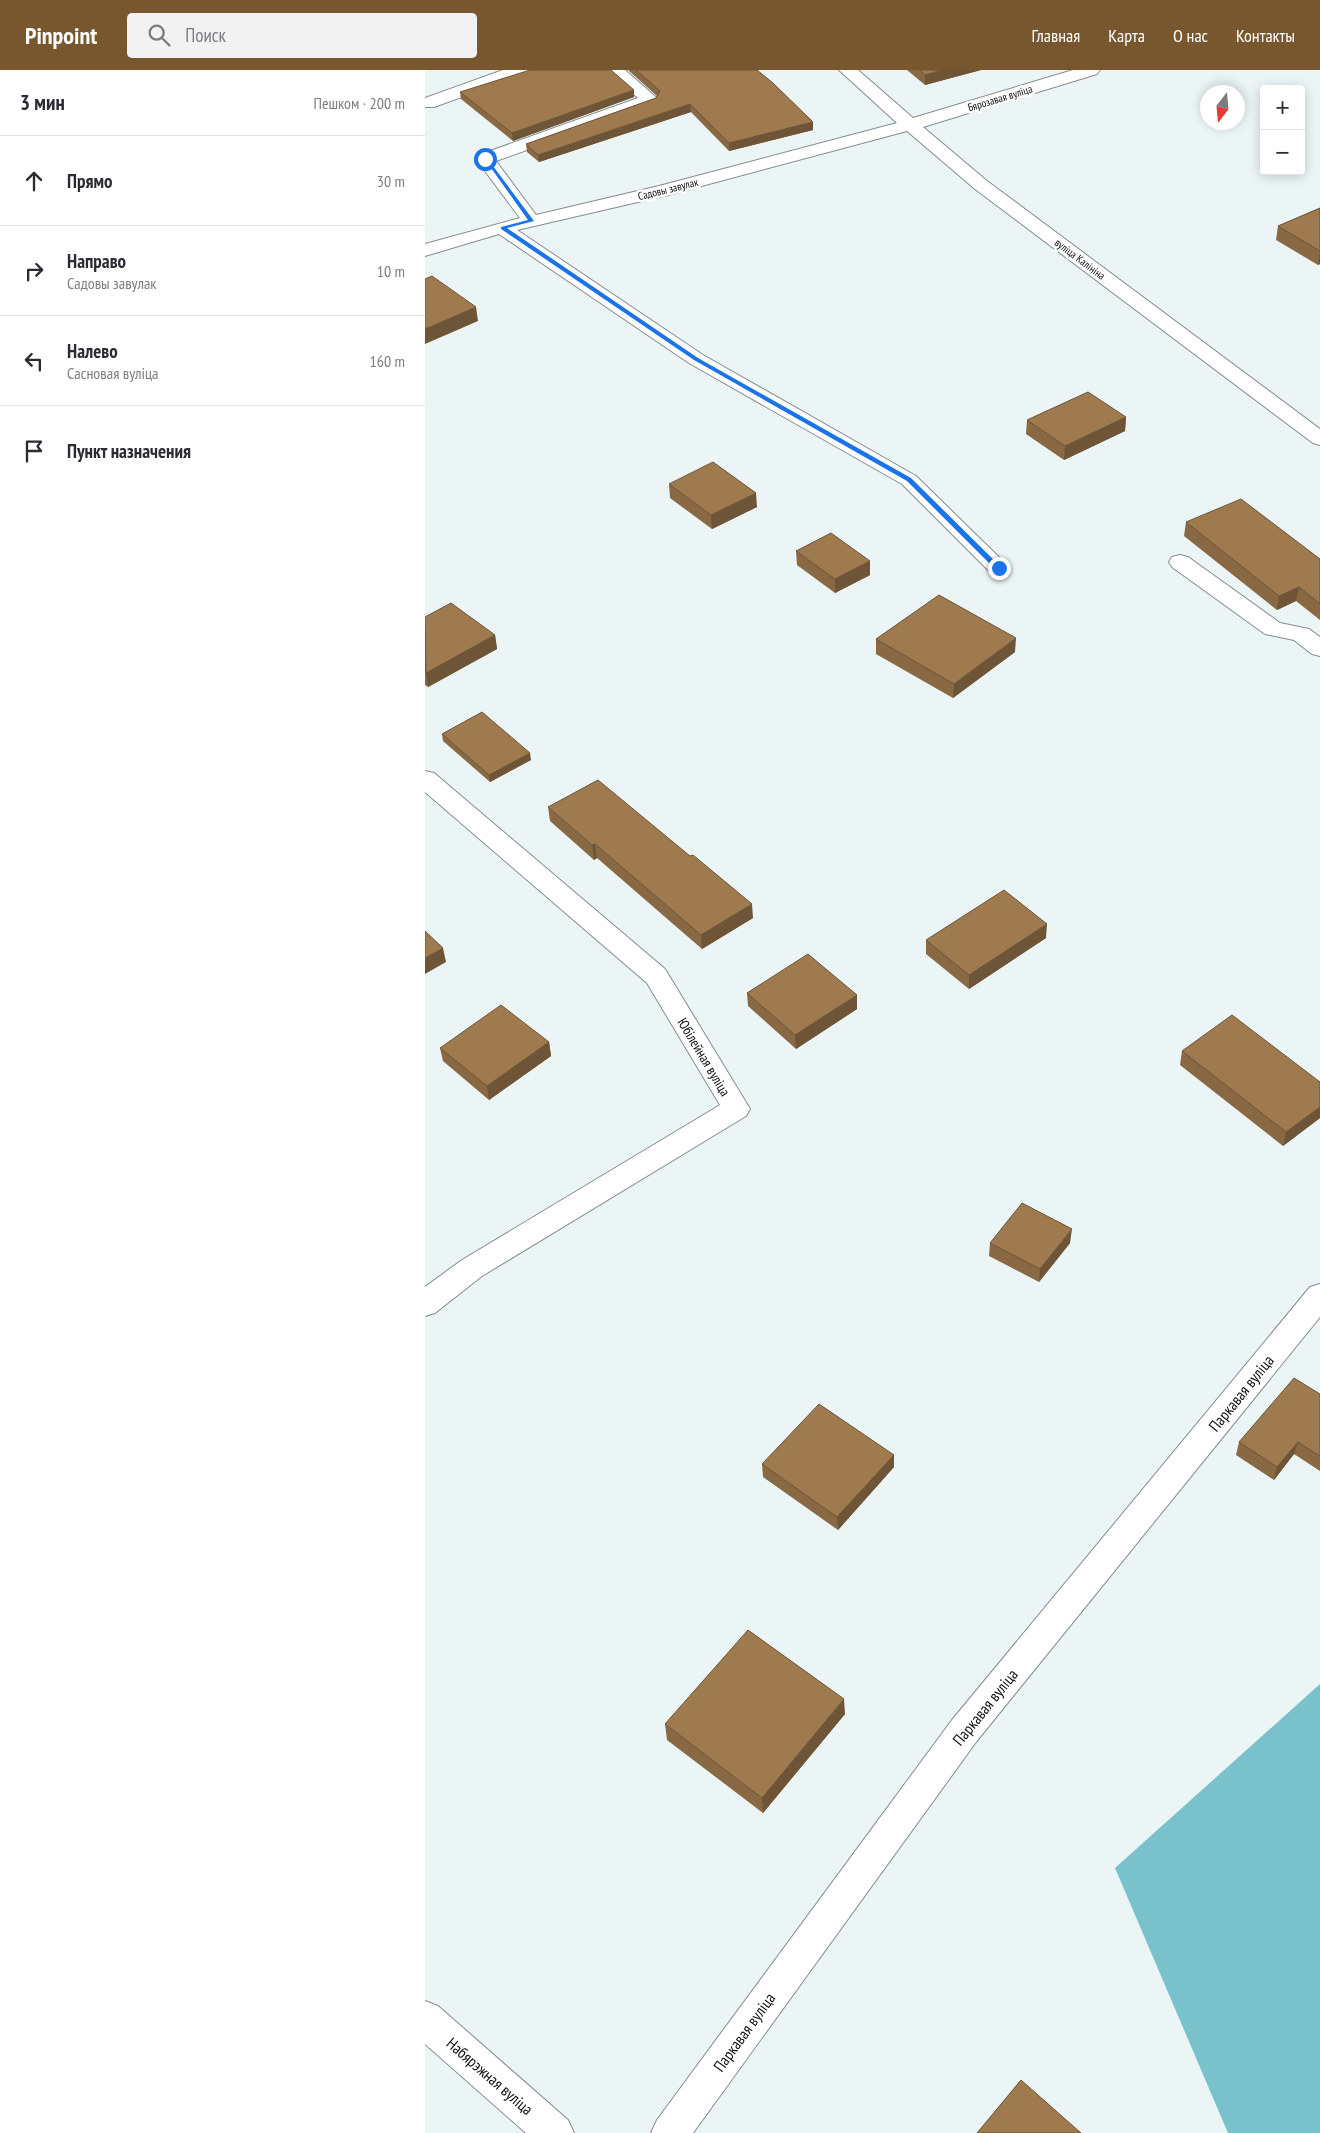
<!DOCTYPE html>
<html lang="ru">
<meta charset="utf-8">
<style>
:root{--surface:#fff;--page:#f2f2f3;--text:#2b2b33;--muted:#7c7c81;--line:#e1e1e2;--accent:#78572e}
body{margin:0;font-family:"PT Sans Narrow",sans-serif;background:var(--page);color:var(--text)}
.controls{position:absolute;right:15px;top:15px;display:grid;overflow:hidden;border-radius:5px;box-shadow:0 2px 12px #0003}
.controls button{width:45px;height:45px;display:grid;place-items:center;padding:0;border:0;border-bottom:1px solid var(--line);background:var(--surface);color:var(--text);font:25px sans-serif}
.compass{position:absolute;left:775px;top:15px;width:45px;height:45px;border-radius:50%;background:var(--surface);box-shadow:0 2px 12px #0003;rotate:196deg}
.stop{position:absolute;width:15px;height:15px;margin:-11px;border:4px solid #1a73e8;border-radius:50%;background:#fff}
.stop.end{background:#1a73e8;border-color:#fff;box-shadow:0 1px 5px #0008}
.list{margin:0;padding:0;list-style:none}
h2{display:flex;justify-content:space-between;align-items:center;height:65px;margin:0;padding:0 20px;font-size:21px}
h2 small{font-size:16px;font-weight:400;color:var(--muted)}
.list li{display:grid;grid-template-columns:32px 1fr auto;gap:15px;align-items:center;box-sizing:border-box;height:90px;padding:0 20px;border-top:1px solid var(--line)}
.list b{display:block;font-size:19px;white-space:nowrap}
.list p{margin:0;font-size:16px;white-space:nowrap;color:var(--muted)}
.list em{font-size:16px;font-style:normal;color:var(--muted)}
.icon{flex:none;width:28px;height:28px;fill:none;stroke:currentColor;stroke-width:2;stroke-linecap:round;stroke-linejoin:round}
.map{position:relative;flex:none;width:895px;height:2063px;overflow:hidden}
header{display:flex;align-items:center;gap:30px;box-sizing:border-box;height:70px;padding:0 25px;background:var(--accent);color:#fff}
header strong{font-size:24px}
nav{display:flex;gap:28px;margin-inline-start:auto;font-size:18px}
.search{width:350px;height:45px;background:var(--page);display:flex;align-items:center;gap:12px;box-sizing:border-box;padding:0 18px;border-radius:5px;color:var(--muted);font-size:19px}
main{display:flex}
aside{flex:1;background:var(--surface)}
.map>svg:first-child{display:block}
</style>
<header>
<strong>Pinpoint</strong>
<div class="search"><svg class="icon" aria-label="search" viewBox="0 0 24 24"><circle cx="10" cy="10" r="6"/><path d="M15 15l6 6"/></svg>Поиск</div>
<nav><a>Главная</a><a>Карта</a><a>О нас</a><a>Контакты</a></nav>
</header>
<main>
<aside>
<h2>3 мин<small>Пешком · 200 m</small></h2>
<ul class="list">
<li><svg class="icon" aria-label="ahead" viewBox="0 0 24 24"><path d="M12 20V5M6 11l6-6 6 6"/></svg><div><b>Прямо</b></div><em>30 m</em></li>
<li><svg class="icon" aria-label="right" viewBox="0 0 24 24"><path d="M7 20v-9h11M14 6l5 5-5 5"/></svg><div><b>Направо</b><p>Садовы завулак</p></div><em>10 m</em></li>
<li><svg class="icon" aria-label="left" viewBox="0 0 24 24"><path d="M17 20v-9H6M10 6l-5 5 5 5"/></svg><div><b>Налево</b><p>Сасновая вуліца</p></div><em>160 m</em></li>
<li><svg class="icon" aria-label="arrive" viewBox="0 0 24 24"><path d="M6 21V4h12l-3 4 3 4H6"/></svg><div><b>Пункт назначения</b></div></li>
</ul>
</aside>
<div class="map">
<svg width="895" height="2063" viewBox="0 0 895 2063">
<rect width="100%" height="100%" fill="#ebf5f6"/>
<polygon fill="#79c2cc" points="895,1614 895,2063 803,2063 690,1798"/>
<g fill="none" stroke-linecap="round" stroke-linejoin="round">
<defs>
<g id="minor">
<polygon points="78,0 103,0 100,4 9,37 0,37 0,28"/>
<polygon points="181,0 200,0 234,30 231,34 71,91 111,145 234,116 472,53 414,0 433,0 488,48 648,0 675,0 672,4 498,57 562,111 895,359 895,375 888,373 550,119 482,61 243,125 92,160 278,285 491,406 585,498 582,503 574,505 566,503 477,414 264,293 74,164 0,186 0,174 95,148 51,89 54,85 213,28"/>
<polygon points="755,485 763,487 855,553 884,559 895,567 895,586 887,584 869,570 840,564 747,497 744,492 747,487"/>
<polygon points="0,701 9,703 240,899 325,1039 321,1046 57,1206 10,1243 0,1246 0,1217 37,1190 295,1035 222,913 0,722"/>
<polygon points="895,1214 895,1247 551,1672 268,2063 226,2063 232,2050 527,1650 885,1217"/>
<polygon points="0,1931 13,1936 143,2050 149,2063 101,2063 0,1974"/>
</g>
</defs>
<use href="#minor" stroke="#848c8e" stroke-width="2"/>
<use href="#minor" fill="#fff" fill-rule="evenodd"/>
</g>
<g fill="#886943">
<polygon points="203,0 332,0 388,52 388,60 304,81 266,42 114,92 102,82 101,74 231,28 232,26"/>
<polygon points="482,0 556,0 500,15"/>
<polygon points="35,22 209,27 88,71 36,29"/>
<polygon points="895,138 895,194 893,195 851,170 853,156"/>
<polygon points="701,347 700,361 639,390 601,364 602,350"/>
<polygon points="244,414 332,437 287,459 245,428"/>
<polygon points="761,452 895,489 895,550 871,531 852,540 759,466"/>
<polygon points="371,481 445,491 445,505 410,523 372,495"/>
<polygon points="0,547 70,565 72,579 3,617 0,615"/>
<polygon points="451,569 590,582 528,628 451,584"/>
<polygon points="17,664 106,690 65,712 18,671"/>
<polygon points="123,737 265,786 328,848 277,879 172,788 169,790 125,751"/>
<polygon points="621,868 544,919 501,884 501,870"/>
<polygon points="322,923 432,939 371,979 323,936"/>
<polygon points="124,972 126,986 64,1030 18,991 15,978"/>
<polygon points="757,981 895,1012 895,1048 858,1076 755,995"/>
<polygon points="565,1173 645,1173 614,1212 564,1186"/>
<polygon points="895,1324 895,1401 869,1384 849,1410 811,1385 814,1372"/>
<polygon points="469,1385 469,1397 413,1460 338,1407 337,1394"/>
<polygon points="420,1644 338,1743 242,1670 240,1654"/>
</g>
<g fill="#6f5537">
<polygon points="517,0 556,0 500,15 500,5"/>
<polygon points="209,20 209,27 88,71 87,63"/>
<polygon points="265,34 266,42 114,92 113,85"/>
<polygon points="388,52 388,60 304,81 304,73"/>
<polygon points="895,181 895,194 893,195"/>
<polygon points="51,237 53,251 0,274 0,259"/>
<polygon points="701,347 700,361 639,390 640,376"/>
<polygon points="331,423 332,437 287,459 286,445"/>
<polygon points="445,491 445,505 410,523 410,509"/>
<polygon points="874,517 871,531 852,540 854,526"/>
<polygon points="70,565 72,579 3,617 1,603"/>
<polygon points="591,568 590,582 528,628 529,614"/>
<polygon points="105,683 106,690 65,712 64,705"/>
<polygon points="170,774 172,788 169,790 167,775"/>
<polygon points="327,834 328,848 277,879 276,865"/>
<polygon points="622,854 621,868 544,919 544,905"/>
<polygon points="18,878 21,892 0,904 0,888"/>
<polygon points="432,925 432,939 371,979 370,965"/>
<polygon points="124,972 126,986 64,1030 62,1016"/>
<polygon points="895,1037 895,1048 858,1076 861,1062"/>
<polygon points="647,1159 645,1173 614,1212 615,1199"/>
<polygon points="873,1372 869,1384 849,1410 852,1397"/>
<polygon points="469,1385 469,1397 413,1460 412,1447"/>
<polygon points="419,1629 420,1644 338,1743 337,1728"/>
</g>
<g fill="#9e7a4e" stroke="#6f5537">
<polygon points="105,0 186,0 209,20 87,63 35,22"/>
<polygon points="211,0 332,0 348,13 388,52 304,73 265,34 113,85 101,74 231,28 235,21"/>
<polygon points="494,0 517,0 500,5"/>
<polygon points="895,138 895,181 853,156"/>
<polygon points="7,206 51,237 0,259 0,209"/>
<polygon points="663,322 701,347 640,376 602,350"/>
<polygon points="288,392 331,423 286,445 244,414"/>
<polygon points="816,429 895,489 895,534 874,517 854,526 761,452"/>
<polygon points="406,463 445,491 410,509 371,481"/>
<polygon points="514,525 591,568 529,614 451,569"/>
<polygon points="26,533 70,565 1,603 0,547"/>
<polygon points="57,642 105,683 64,705 17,664"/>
<polygon points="173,710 265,786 268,785 327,834 276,865 170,774 167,775 123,737"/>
<polygon points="579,820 622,854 544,905 501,870"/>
<polygon points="0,861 18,878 0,888"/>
<polygon points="383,884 432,925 370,965 322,923"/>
<polygon points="76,935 124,972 62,1016 15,978"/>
<polygon points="807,945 895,1012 895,1037 861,1062 757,981"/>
<polygon points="597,1133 647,1159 615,1199 565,1173"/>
<polygon points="869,1308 895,1324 895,1386 873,1372 852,1397 814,1372"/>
<polygon points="394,1334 469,1385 412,1447 337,1394"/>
<polygon points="323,1560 419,1629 337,1728 240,1654"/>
<polygon points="596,2010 656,2063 552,2063"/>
</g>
<polygon fill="#1a73e8" points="59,88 62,88 109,151 82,158 273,288 486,408 576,497 576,500 571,500 482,411 269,290 76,159 76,157 103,150"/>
<g text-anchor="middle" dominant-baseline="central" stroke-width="5" stroke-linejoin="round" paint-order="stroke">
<g font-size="11" fill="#0d1010" stroke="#fff">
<text transform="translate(575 28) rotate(-17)">Бярозавая вуліца</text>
<text transform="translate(243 119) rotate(-14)">Садовы завулак</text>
<text transform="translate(655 189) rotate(37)">вуліца Калініна</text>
</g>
<g font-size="14" fill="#0d1010" stroke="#fff">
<text transform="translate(279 987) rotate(59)">Юбілейная вуліца</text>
</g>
<g font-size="16" fill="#0d1010" stroke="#fff">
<text transform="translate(816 1323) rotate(-51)">Паркавая вуліца</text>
<text transform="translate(560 1637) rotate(-51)">Паркавая вуліца</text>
<text transform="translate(319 1962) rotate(-54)">Паркавая вуліца</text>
<text transform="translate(65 2006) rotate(41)">Набярэжная вуліца</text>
</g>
</g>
</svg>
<div class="controls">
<button>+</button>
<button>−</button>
</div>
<svg class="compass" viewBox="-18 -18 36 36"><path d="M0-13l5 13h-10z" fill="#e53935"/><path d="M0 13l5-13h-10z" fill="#7c7c81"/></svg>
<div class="stop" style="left:60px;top:89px"></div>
<div class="stop end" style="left:574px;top:498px"></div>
</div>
</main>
